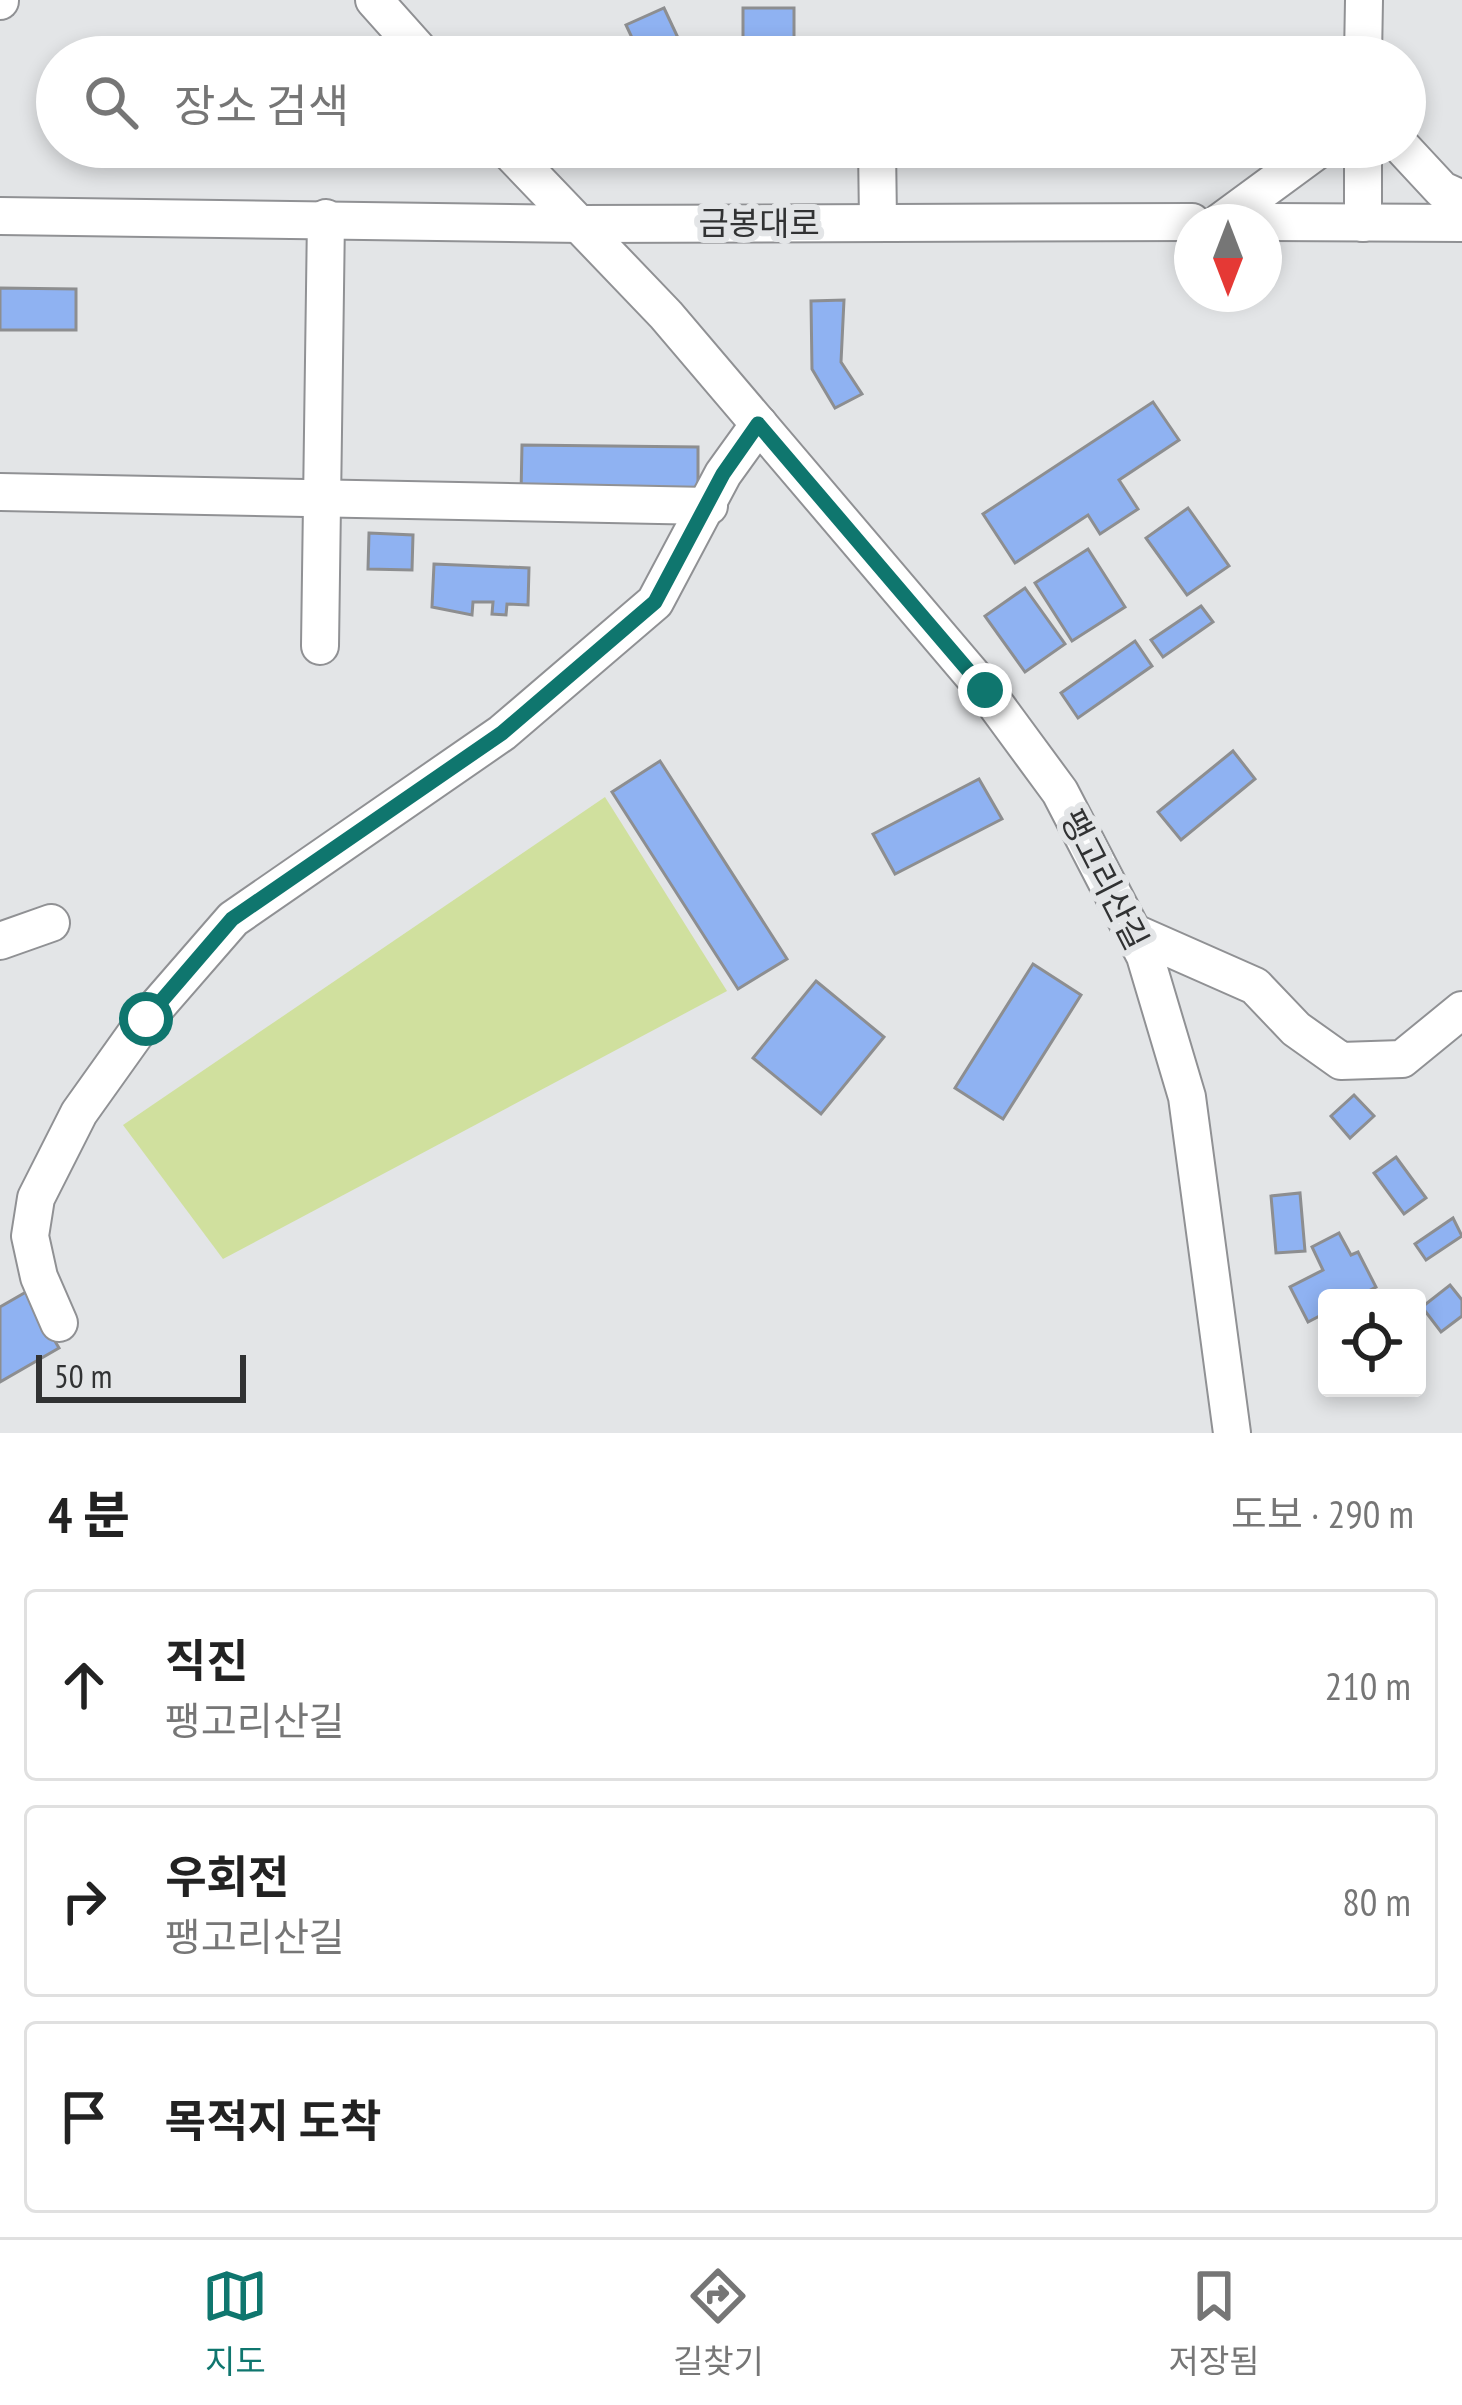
<!DOCTYPE html>
<html lang="ko">
<meta charset="utf-8">
<style>
:root{--surface:#fff;--page:#f6f6f6;--text:#222;--muted:#767676;--line:#e0e0e0;--accent:#0f766e}
body{margin:0;font-family:"PT Sans Narrow","Noto Sans KR",sans-serif;background:var(--page);color:var(--text)}
.controls{position:absolute;right:36px;bottom:36px;display:grid;overflow:hidden;border-radius:12px;box-shadow:0 6px 18px #0003}
.controls button{width:108px;height:108px;display:grid;place-items:center;padding:0;border:0;border-bottom:3px solid var(--line);background:var(--surface);color:var(--text);font:60px sans-serif}
.compass{position:absolute;left:1174px;top:204px;width:108px;height:108px;border-radius:50%;background:var(--surface);box-shadow:0 6px 18px #0003;rotate:180deg}
.scale{position:absolute;left:36px;bottom:30px;width:210px;box-sizing:border-box;padding-left:12px;border:6px solid #313233;border-top:0;font-size:33px;line-height:42px;white-space:nowrap;color:#313233;-webkit-text-stroke:9px #e3e5e7;paint-order:stroke}
.stop{position:absolute;width:36px;height:36px;margin:-27px;border:9px solid #0f766e;border-radius:50%;background:#fff}
.stop.end{background:#0f766e;border-color:#fff;box-shadow:0 3px 12px #0008}
.list{margin:0;padding:0;list-style:none}
h2{display:flex;justify-content:space-between;align-items:center;height:156px;margin:0;padding:0 48px;font-size:51px}
h2 small{font-size:39px;font-weight:400;color:var(--muted)}
.list li{display:grid;grid-template-columns:78px 1fr auto;gap:36px;align-items:center;box-sizing:border-box;height:192px;margin:0 24px 24px;padding:0 24px;border:3px solid var(--line);border-radius:12px}
.list b{display:block;font-size:45px;white-space:nowrap}
.list p{margin:0;font-size:39px;white-space:nowrap;color:var(--muted)}
.list em{font-size:39px;font-style:normal;color:var(--muted)}
.icon{flex:none;width:66px;height:66px;fill:none;stroke:currentColor;stroke-width:2;stroke-linecap:round;stroke-linejoin:round}
.map{position:relative;flex:none;width:1462px;height:1433px;overflow:hidden}
.search{position:absolute;background:var(--surface);box-shadow:0 6px 18px #0003;left:36px;right:36px;top:36px;height:132px;display:flex;align-items:center;gap:30px;box-sizing:border-box;padding:0 42px;border-radius:66px;color:var(--muted);font-size:45px}
.sheet{height:804px;background:var(--surface)}
nav{display:flex;justify-content:space-around;align-items:center;box-sizing:border-box;height:168px;border-top:3px solid var(--line);background:var(--surface);font-size:33px;color:var(--muted)}
nav a{display:grid;justify-items:center;gap:6px}
nav .on{color:var(--accent)}
.map>svg:first-child{display:block}
</style>
<div class="map">
<svg width="1462" height="1433" viewBox="0 0 1462 1433">
<rect width="100%" height="100%" fill="#e3e5e7"/>
<polygon fill="#d0e09e" points="605,797 727,991 223,1259 123,1125"/>
<g fill="#8fb2f2" stroke="#8d8e90" stroke-width="3">
<polygon points="664,8 687,57 641,57 626,25"/>
<rect x="743" y="8" width="51" height="49"/>
<rect x="131" y="147" width="281" height="8"/>
<polygon points="0,288 76,289 76,330 0,330"/>
<polygon points="844,300 841,362 862,394 835,408 812,369 811,301"/>
<polygon points="1153,402 1179,440 1119,480 1138,509 1100,534 1088,515 1015,563 983,514"/>
<polygon points="522,445 698,447 698,496 521,494"/>
<polygon points="1188,508 1229,566 1187,595 1146,538"/>
<polygon points="369,533 413,535 412,570 368,569"/>
<polygon points="1088,549 1125,607 1072,641 1035,583"/>
<polygon points="434,564 529,568 528,605 507,604 506,615 492,614 493,602 473,602 472,615 432,607"/>
<polygon points="1025,588 1065,644 1025,672 985,616"/>
<polygon points="1201,606 1213,622 1163,657 1151,640"/>
<polygon points="1135,641 1152,666 1078,718 1061,693"/>
<polygon points="1233,751 1255,779 1181,840 1158,812"/>
<polygon points="660,761 787,959 738,989 612,792"/>
<polygon points="979,779 1002,819 895,874 873,834"/>
<polygon points="1033,964 1081,995 1003,1119 955,1088"/>
<polygon points="816,981 884,1037 821,1114 753,1058"/>
<polygon points="1354,1095 1374,1116 1350,1138 1331,1116"/>
<polygon points="1396,1157 1426,1198 1404,1214 1374,1173"/>
<polygon points="1300,1193 1305,1251 1276,1253 1271,1196"/>
<polygon points="1453,1218 1462,1236 1426,1260 1415,1244"/>
<polygon points="1339,1233 1351,1255 1358,1252 1376,1287 1355,1298 1327,1298 1327,1312 1308,1322 1290,1287 1323,1270 1312,1247"/>
<polygon points="1450,1285 1462,1300 1462,1316 1441,1332 1422,1307"/>
<polygon points="26,1292 59,1348 0,1382 0,1307"/>
</g>
<g fill="none" stroke-linecap="round" stroke-linejoin="round">
<defs>
<g id="minor">
<polyline points="374,0 425,57"/>
<polyline points="0,1 0,0"/>
<polyline points="1363,57 1364,0"/>
<polyline points="505,147 666,315 985,690 1060,792 1145,956 1187,1097 1232,1433"/>
<polyline points="877,147 878,221"/>
<polyline points="1402,147 1442,190 1462,199"/>
<polyline points="0,216 582,224 1192,222"/>
<polyline points="1220,222 1322,147"/>
<polyline points="1264,222 1462,223"/>
<polyline points="1363,223 1363,147"/>
<polyline points="0,492 709,506"/>
<polyline points="320,646 326,218"/>
<polyline points="1135,933 1255,986 1296,1029 1341,1061 1402,1059 1462,1010"/>
<polyline points="0,941 51,923"/>
<polyline points="59,1323 39,1277 30,1236 36,1198 79,1113 146,1019 233,919 502,733 655,602 723,474 759,424"/>
</g>
</defs>
<use href="#minor" stroke="#909194" stroke-width="40"/>
<use href="#minor" stroke="#fff" stroke-width="36"/>
</g>
<g fill="none" stroke-linecap="round" stroke-linejoin="round">
<polyline stroke="#0f766e" stroke-width="15" points="146,1019 232,919 502,733 655,602 723,474 758,424 985,690"/>
</g>
<g text-anchor="middle" dominant-baseline="central" stroke-width="12" stroke-linejoin="round" paint-order="stroke">
<g font-size="33" fill="#313233" stroke="#e3e5e7">
<text x="759" y="222">금봉대로</text>
<text transform="translate(1105 879) rotate(63)">팽고리산길</text>
</g>
</g>
</svg>
<div class="controls">
<button><svg class="icon" aria-label="locate" viewBox="0 0 24 24"><circle cx="12" cy="12" r="6"/><path d="M12 2v4M12 18v4M2 12h4M18 12h4"/></svg></button>
</div>
<svg class="compass" viewBox="-18 -18 36 36"><path d="M0-13l5 13h-10z" fill="#e53935"/><path d="M0 13l5-13h-10z" fill="#767676"/></svg>
<div class="scale">50 m</div>
<div class="stop" style="left:146px;top:1019px"></div>
<div class="stop end" style="left:985px;top:690px"></div>
<div class="search"><svg class="icon" aria-label="search" viewBox="0 0 24 24"><circle cx="10" cy="10" r="6"/><path d="M15 15l6 6"/></svg>장소 검색</div>
</div>
<section class="sheet">
<h2>4 분<small>도보 · 290 m</small></h2>
<ul class="list">
<li><svg class="icon" aria-label="ahead" viewBox="0 0 24 24"><path d="M12 20V5M6 11l6-6 6 6"/></svg><div><b>직진</b><p>팽고리산길</p></div><em>210 m</em></li>
<li><svg class="icon" aria-label="right" viewBox="0 0 24 24"><path d="M7 20v-9h11M14 6l5 5-5 5"/></svg><div><b>우회전</b><p>팽고리산길</p></div><em>80 m</em></li>
<li><svg class="icon" aria-label="arrive" viewBox="0 0 24 24"><path d="M6 21V4h12l-3 4 3 4H6"/></svg><div><b>목적지 도착</b></div></li>
</ul>
</section>
<nav>
<a class="on"><svg class="icon" aria-label="map" viewBox="0 0 24 24"><path d="M3 6l6-2 6 2 6-2v14l-6 2-6-2-6 2zM9 4v14M15 6v14"/></svg>지도</a>
<a><svg class="icon" aria-label="directions" viewBox="0 0 24 24"><path d="M12 3l9 9-9 9-9-9zM9 14v-3h6M13 9l2 2-2 2"/></svg>길찾기</a>
<a><svg class="icon" aria-label="saved" viewBox="0 0 24 24"><path d="M7 4h10v16l-5-4-5 4z"/></svg>저장됨</a>
</nav>
